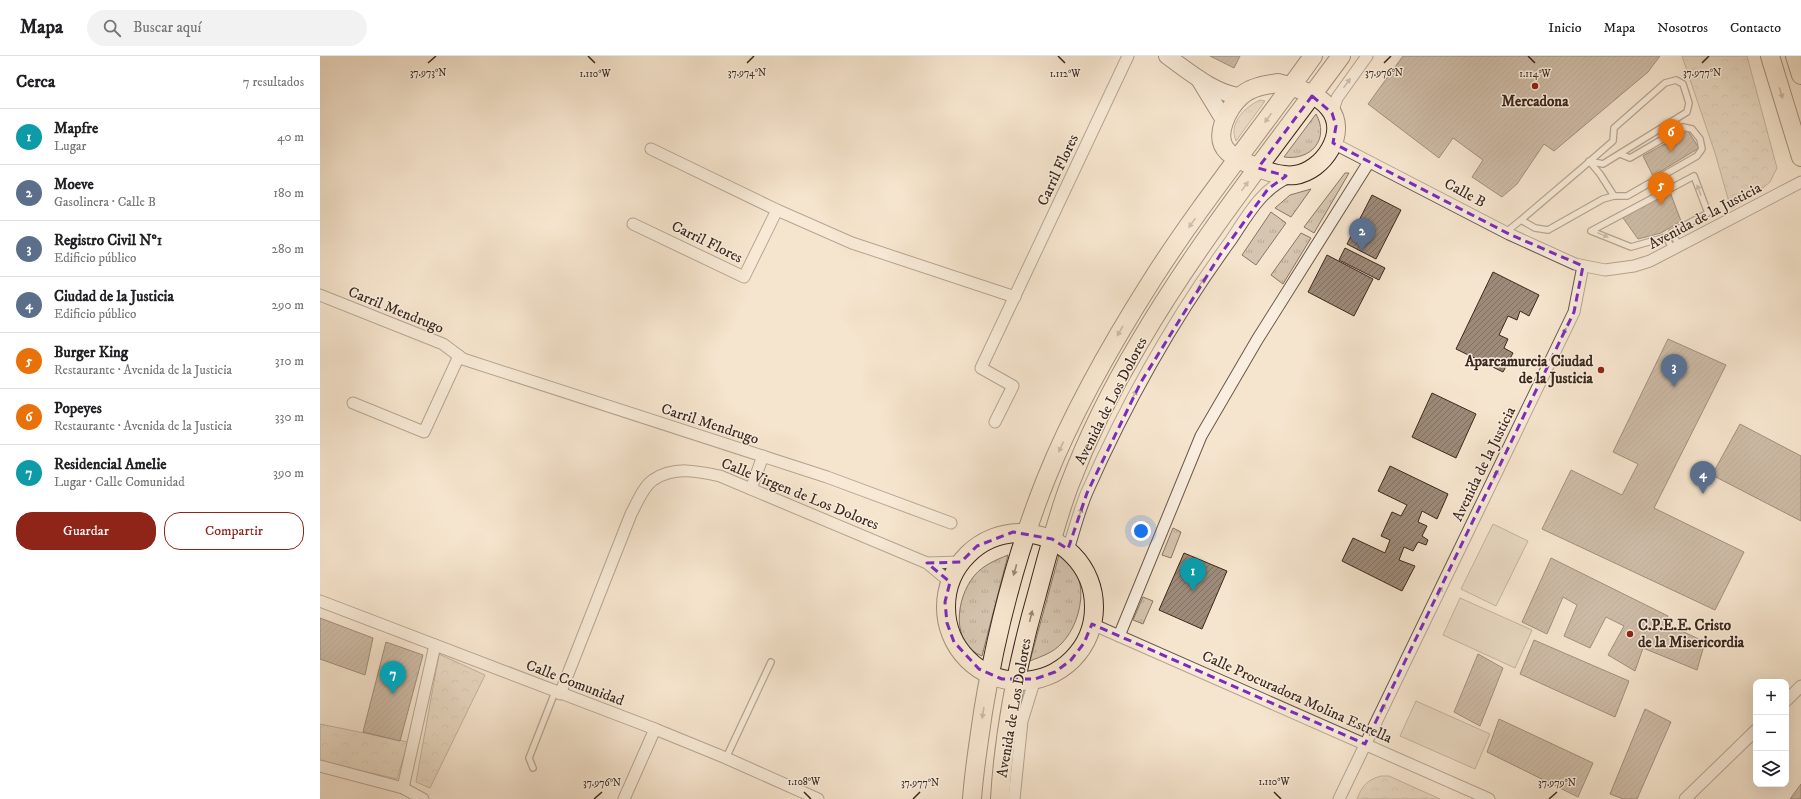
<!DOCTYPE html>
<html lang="es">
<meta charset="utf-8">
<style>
:root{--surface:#fff;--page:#f2f2f2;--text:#202124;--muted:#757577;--line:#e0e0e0;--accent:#8f2418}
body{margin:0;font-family:"IM FELL DW Pica",serif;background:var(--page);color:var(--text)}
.controls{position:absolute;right:12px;bottom:12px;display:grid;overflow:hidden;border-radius:8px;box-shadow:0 4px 16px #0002}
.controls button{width:36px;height:36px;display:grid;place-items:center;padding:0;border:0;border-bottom:1px solid var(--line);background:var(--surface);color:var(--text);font:20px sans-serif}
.you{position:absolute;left:821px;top:475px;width:14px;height:14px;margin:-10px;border:3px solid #fff;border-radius:50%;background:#1a73e8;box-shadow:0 0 0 6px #1a73e833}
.badge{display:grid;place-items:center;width:26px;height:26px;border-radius:50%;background:var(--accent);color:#fff;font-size:13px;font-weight:700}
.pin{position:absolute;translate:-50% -33px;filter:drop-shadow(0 1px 2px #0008)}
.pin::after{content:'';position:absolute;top:21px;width:14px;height:12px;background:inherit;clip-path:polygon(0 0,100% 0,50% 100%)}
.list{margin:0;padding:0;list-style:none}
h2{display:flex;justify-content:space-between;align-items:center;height:52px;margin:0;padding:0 16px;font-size:17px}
h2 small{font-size:13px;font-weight:400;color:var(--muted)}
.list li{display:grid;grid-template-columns:26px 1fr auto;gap:12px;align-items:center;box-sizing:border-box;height:56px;padding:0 16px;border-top:1px solid var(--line)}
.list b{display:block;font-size:15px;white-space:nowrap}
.list p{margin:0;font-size:13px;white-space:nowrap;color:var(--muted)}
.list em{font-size:13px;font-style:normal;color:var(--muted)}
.actions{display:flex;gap:8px;padding:12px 16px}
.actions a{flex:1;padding:9px 0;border:1px solid var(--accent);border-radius:16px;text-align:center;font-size:14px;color:var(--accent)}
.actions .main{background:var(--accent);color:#fff}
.icon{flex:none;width:22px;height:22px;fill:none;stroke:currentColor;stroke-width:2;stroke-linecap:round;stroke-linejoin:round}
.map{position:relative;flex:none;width:1481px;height:743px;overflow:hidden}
header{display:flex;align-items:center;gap:24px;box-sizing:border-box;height:56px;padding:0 20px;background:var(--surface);border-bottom:1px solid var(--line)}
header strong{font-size:19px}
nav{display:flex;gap:22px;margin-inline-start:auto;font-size:14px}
.search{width:280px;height:36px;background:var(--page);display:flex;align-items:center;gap:10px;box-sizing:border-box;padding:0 14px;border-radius:22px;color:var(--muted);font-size:15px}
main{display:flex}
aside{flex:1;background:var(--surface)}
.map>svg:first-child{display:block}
</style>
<header>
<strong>Mapa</strong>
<div class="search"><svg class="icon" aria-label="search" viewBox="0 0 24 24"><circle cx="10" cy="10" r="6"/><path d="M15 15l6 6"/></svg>Buscar aquí</div>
<nav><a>Inicio</a><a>Mapa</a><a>Nosotros</a><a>Contacto</a></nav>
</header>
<main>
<aside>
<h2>Cerca<small>7 resultados</small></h2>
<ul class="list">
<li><span class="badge" style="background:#0f9aa8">1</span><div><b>Mapfre</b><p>Lugar</p></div><em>40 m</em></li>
<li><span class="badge" style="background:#5c6f8a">2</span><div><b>Moeve</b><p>Gasolinera · Calle B</p></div><em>180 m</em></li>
<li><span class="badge" style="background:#5c6f8a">3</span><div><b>Registro Civil Nº1</b><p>Edificio público</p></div><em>280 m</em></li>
<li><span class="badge" style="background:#5c6f8a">4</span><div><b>Ciudad de la Justicia</b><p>Edificio público</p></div><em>290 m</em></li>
<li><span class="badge" style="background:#e8710a">5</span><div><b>Burger King</b><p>Restaurante · Avenida de la Justicia</p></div><em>310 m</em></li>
<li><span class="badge" style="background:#e8710a">6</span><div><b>Popeyes</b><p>Restaurante · Avenida de la Justicia</p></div><em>330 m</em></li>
<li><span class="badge" style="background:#0f9aa8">7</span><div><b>Residencial Amelie</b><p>Lugar · Calle Comunidad</p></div><em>390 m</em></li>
</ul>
<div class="actions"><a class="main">Guardar</a><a>Compartir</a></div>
</aside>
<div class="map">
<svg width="1481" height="743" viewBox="0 0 1481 743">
<defs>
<pattern id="grass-tufts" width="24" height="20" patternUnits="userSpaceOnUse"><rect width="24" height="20" fill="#d6c5b0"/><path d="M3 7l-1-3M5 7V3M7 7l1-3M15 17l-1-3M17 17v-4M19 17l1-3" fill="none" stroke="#b9a997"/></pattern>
<pattern id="park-crowns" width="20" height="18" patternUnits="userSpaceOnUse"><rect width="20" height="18" fill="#d6c5b0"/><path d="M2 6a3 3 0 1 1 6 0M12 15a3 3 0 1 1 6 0" fill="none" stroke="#b9a997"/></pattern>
<pattern id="building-hatch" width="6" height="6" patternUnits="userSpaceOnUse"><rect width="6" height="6" fill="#9d8a79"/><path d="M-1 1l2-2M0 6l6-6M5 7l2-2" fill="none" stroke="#817163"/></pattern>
</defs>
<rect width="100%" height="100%" fill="#f6e5ce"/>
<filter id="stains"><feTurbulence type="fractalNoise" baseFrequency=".005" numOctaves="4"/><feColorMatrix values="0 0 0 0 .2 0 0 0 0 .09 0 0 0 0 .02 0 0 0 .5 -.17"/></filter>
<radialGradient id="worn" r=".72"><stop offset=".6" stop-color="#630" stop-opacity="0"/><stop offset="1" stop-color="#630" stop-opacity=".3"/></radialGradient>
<g fill="url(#grass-tufts)" stroke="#897666">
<path d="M940 44 945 45 916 85C908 67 925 51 940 44Z"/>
<path d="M996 58C1010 83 991 105 964 101Z"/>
<polygon points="1025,117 1029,117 994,177 984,171"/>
<polygon points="991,133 971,161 955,152 970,139"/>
<polygon points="951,156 966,167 936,209 922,199"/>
<polygon points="981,177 991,182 963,228 951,219"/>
<polygon points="853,472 861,476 851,502 842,499"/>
<path d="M688 499 662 600C630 588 636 542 654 520 663 509 676 504 688 499Z"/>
<path d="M739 499C772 515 763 565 742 587 733 597 722 600 710 605Z"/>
<polygon points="823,541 833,545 823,568 813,564"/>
</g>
<g fill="url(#park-crowns)" stroke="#897666">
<polygon points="1362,0 1427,0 1457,112 1450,126 1438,136 1411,153 1395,97"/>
<polygon points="119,598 165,619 110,732 96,726"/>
<polygon points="0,668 88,686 77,723 0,705"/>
<path d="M1061 720H1069L1120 743H1037C1042 730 1047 724 1061 720Z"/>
</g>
<g fill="#d6c5b0" stroke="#897666">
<polygon points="1173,468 1208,485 1176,550 1141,533"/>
<polygon points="1140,542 1212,574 1195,612 1123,579"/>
<polygon points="1096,645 1170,678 1155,713 1080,680"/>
</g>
<g fill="url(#building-hatch)" stroke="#3c281d">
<polygon points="890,0 920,0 914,12"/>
<polygon points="1083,0 1340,0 1328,16 1234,95 1224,88 1197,128 1182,141 1152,121 1163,104 1133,82 1119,102 1048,48"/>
<polygon points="1368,75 1379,92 1333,120 1323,100"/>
<polygon points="1350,136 1361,165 1341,177 1318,183 1303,162"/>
<polygon points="1052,139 1081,154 1056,203 1027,188"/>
<polygon points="1025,192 1065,212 1059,224 1019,204"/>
<polygon points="1007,199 1053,223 1034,260 988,236"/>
<polygon points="1173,216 1219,239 1209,260 1200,255 1197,264 1188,260 1179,279 1188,283 1184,292 1193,297 1183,316 1136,293"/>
<polygon points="1348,283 1406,309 1334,452 1424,496 1395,554 1222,473 1251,414 1302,439 1318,408 1293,396"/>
<polygon points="1112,337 1156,358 1136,402 1092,381"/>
<polygon points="1420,368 1481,400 1481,465 1392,419"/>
<polygon points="1070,410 1128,438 1117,463 1102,455 1098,466 1107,470 1102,480 1108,484 1106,489 1098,486 1093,495 1084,491 1079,504 1095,510 1082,535 1022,505 1033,482 1065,497 1070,484 1061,480 1072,456 1081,460 1087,449 1058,435"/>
<polygon points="864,497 907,515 882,573 839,554"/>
<polygon points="1231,502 1348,560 1345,567 1385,586 1377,614 1323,592 1315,615 1288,599 1304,570 1286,561 1270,592 1244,580 1257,549 1243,541 1227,578 1202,566"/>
<polygon points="0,562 53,582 45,619 0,603"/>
<polygon points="1214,584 1309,625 1295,661 1200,618"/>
<polygon points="66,586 103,599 80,685 43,676"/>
<polygon points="1158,598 1183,612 1160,670 1134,656"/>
<polygon points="1325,653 1351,666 1317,743 1303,743 1290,738"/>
<polygon points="1179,663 1273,707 1258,741 1167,696"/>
<polygon points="1481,728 1481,743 1470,743"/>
</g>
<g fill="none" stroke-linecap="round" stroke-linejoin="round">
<defs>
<g id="lane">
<polyline points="1294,140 1307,140 1377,100 1382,93 1380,83 1372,73 1363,71 1310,102 1300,98"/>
<polyline points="1186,176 1201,164 1215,172 1228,174 1283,143 1294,140 1280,118 1269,105 1283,108 1367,56 1369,47 1363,28 1356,24 1345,27 1294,72 1293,85 1262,112 1201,164"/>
<polyline points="1353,194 1346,181 1311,191 1271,175 1374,120 1388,157 1352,176 1359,190"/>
<polyline points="406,702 451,606"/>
<polyline points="213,712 209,702 235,636"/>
</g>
<g id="street">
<polyline points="1012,57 1017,42 1047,0"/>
<polyline points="1013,87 1189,178 1255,208 1285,214 1314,210 1330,205 1481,126"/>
<polyline points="331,93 457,154 532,187 695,241"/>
<polyline points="313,168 424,221 457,154"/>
<polyline points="0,239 123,288 143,303 507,421 631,467"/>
<polyline points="33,347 104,376 139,300"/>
<polyline points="675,366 693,330 661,312 808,0"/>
<polyline points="431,433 443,400"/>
<path d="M748 494C754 475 759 455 767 436 806 348 854 262 911 184 927 160 942 132 970 121"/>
<polyline points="607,507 641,506"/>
<polyline points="0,545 335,673 406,702 498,743"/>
<polyline points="772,568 1169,743"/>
<polyline points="799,580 881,380 937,284 1049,106"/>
<path d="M240 638 311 458C317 447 323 431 333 424 354 410 377 415 400 420L607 507 630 526"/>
<polyline points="1466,645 1481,630"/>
<polyline points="0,710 83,732 103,743"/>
<polyline points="83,732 115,589"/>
<polyline points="304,743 335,673"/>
<polyline points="694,743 702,665 715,623"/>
<polyline points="1019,743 1254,256 1263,210"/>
<polyline points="1365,743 1436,674"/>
</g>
<g id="secondary">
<path d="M847 0C867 14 896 39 921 40"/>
<polyline points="879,23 904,64"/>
</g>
<g id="primary">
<polyline points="1450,0 1481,101"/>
<polyline points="1475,0 1481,19"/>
<path d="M958 27C975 31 998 38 1009 52 1029 77 1003 115 975 119 961 121 945 115 932 109 923 106 915 102 908 96 892 81 908 52 921 40 931 31 945 29 958 27Z"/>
<circle cx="700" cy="551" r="74"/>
<path d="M652 743C654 714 659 685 663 656 676 577 696 498 726 423 754 353 792 287 832 224 881 147 940 75 993 0"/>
<path d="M680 743C684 673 698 605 717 538 727 501 736 465 749 430 768 380 792 332 819 287 878 186 952 94 1021 0"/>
</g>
</defs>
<use href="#lane" stroke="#6a5749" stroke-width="8"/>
<use href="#street" stroke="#6a5749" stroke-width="13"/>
<use href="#secondary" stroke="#3c281d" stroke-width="18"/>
<use href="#primary" stroke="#3c281d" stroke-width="20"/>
<use href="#lane" stroke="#f9eedf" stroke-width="5.5"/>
<use href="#street" stroke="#f9eedf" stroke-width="11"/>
<use href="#secondary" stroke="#f9eedf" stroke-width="16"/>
<use href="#primary" stroke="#f6e5ce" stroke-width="18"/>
</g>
<defs><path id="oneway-solid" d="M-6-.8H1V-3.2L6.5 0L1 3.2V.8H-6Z"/></defs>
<g fill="#9a8b7e">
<use href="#oneway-solid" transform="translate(1027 27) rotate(-54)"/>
<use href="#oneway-solid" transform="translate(1379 134) rotate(-110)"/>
<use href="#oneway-solid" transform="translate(1283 179) rotate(22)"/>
<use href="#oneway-solid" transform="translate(881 227) rotate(-57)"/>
<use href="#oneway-solid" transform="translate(1244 277) rotate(-64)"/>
<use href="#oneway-solid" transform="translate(814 339) rotate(-64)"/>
<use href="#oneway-solid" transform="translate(1176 419) rotate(-64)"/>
<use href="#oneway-solid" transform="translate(760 457) rotate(-71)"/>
<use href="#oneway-solid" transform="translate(1120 536) rotate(-64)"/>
<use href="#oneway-solid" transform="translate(1063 653) rotate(-64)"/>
</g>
<g fill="#998676">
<use href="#oneway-solid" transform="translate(1461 37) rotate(73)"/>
<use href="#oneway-solid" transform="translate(948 62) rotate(126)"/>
<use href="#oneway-solid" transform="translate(925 130) rotate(-54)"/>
<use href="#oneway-solid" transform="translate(872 167) rotate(126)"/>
<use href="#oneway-solid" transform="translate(800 275) rotate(120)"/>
<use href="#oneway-solid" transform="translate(741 391) rotate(115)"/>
<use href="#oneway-solid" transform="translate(695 514) rotate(106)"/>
<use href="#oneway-solid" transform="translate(711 560) rotate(-76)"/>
<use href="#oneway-solid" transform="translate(663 657) rotate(99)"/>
</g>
<path d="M0 0H1481V743H0ZM992 40 1012 57 1016 70 1013 87 1189 178 1263 210 1254 256 1045 688 772 568 764 587 751 604 735 616 715 623H682L659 613 634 586 627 567 625 546 630 526 607 507 641 506 657 490 693 476 732 483 748 493 767 437 821 326 900 199 948 133 966 120 938 112Z" fill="#f6e5ce" fill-opacity=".55" fill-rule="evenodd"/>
<path fill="none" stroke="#7b2cbf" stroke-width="3" stroke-dasharray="8 5" stroke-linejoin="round" d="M992 40 1012 57 1016 70 1013 87 1189 178 1263 210 1254 256 1045 688 772 568 764 587 751 604 735 616 715 623H682L659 613 634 586 627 567 625 546 630 526 607 507 641 506 657 490 693 476 732 483 748 493 767 437 821 326 900 199 948 133 966 120 938 112Z"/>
<path fill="none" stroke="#3c281d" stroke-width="1.5" d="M268 0 275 7M738 0 745 7M1208 0 1215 7M108 7 116 0M427 7 434 0M1064 7 1071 0M1382 7 1389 0M484 736 491 743M954 736 961 743M274 743 282 736M593 743 600 736M1229 743 1237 736"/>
<g fill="#8f2418" stroke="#f9eedf" stroke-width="1.5">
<circle cx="1215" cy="30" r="4"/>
<circle cx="1281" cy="314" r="4"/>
<circle cx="1310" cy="578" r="4"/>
</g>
<g text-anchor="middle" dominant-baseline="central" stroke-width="3" stroke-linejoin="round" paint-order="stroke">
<g font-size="15" font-weight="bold" fill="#3c281d" stroke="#f9eedf">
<text x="1215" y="45">Mercadona</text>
<text x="1273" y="305" text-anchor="end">Aparcamurcia Ciudad<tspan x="1273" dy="17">de la Justicia</tspan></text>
<text x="1318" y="569" text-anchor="start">C.P.E.E. Cristo<tspan x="1318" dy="17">de la Misericordia</tspan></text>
</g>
<g font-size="15" fill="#3c281d" stroke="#f9eedf">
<text transform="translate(738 114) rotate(-65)">Carril Flores</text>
<text transform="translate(1145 137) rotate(28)">Calle B</text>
<text transform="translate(1385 160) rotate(-28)">Avenida de la Justicia</text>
<text transform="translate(387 186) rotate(26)">Carril Flores</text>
<text transform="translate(76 254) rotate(22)">Carril Mendrugo</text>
<text transform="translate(791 345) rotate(-63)">Avenida de Los Dolores</text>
<text transform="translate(390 368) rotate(18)">Carril Mendrugo</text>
<text transform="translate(1164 408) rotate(-64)">Avenida de la Justicia</text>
<text transform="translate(480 438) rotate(22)">Calle Virgen de Los Dolores</text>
<text transform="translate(255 627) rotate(21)">Calle Comunidad</text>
<text transform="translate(977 641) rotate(24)">Calle Procuradora Molina Estrella</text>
<text transform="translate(694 652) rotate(-80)">Avenida de Los Dolores</text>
</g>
</g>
<g font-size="10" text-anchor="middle" fill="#3c281d" stroke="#f9eedf" stroke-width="3" stroke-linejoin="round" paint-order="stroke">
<text x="108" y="20">37.973°N</text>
<text x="427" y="20">37.974°N</text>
<text x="1064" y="20">37.976°N</text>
<text x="1382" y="20">37.977°N</text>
<text x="275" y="21">1.110°W</text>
<text x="745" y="21">1.112°W</text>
<text x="1215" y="21">1.114°W</text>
<text x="484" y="729">1.108°W</text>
<text x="954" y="729">1.110°W</text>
<text x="282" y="730">37.976°N</text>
<text x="600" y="730">37.977°N</text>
<text x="1237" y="730">37.979°N</text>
</g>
<rect width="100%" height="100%" filter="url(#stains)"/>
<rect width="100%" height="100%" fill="url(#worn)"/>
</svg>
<div class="controls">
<button>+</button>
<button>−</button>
<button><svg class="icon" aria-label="layers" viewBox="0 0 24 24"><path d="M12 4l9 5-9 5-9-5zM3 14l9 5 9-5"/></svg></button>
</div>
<div class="you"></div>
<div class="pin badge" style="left:873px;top:535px;background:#0f9aa8">1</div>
<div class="pin badge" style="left:1042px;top:195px;background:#5c6f8a">2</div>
<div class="pin badge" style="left:1354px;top:331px;background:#5c6f8a">3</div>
<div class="pin badge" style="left:1383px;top:438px;background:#5c6f8a">4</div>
<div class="pin badge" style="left:1341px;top:149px;background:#e8710a">5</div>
<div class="pin badge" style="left:1351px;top:96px;background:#e8710a">6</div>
<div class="pin badge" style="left:73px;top:638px;background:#0f9aa8">7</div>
</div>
</main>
